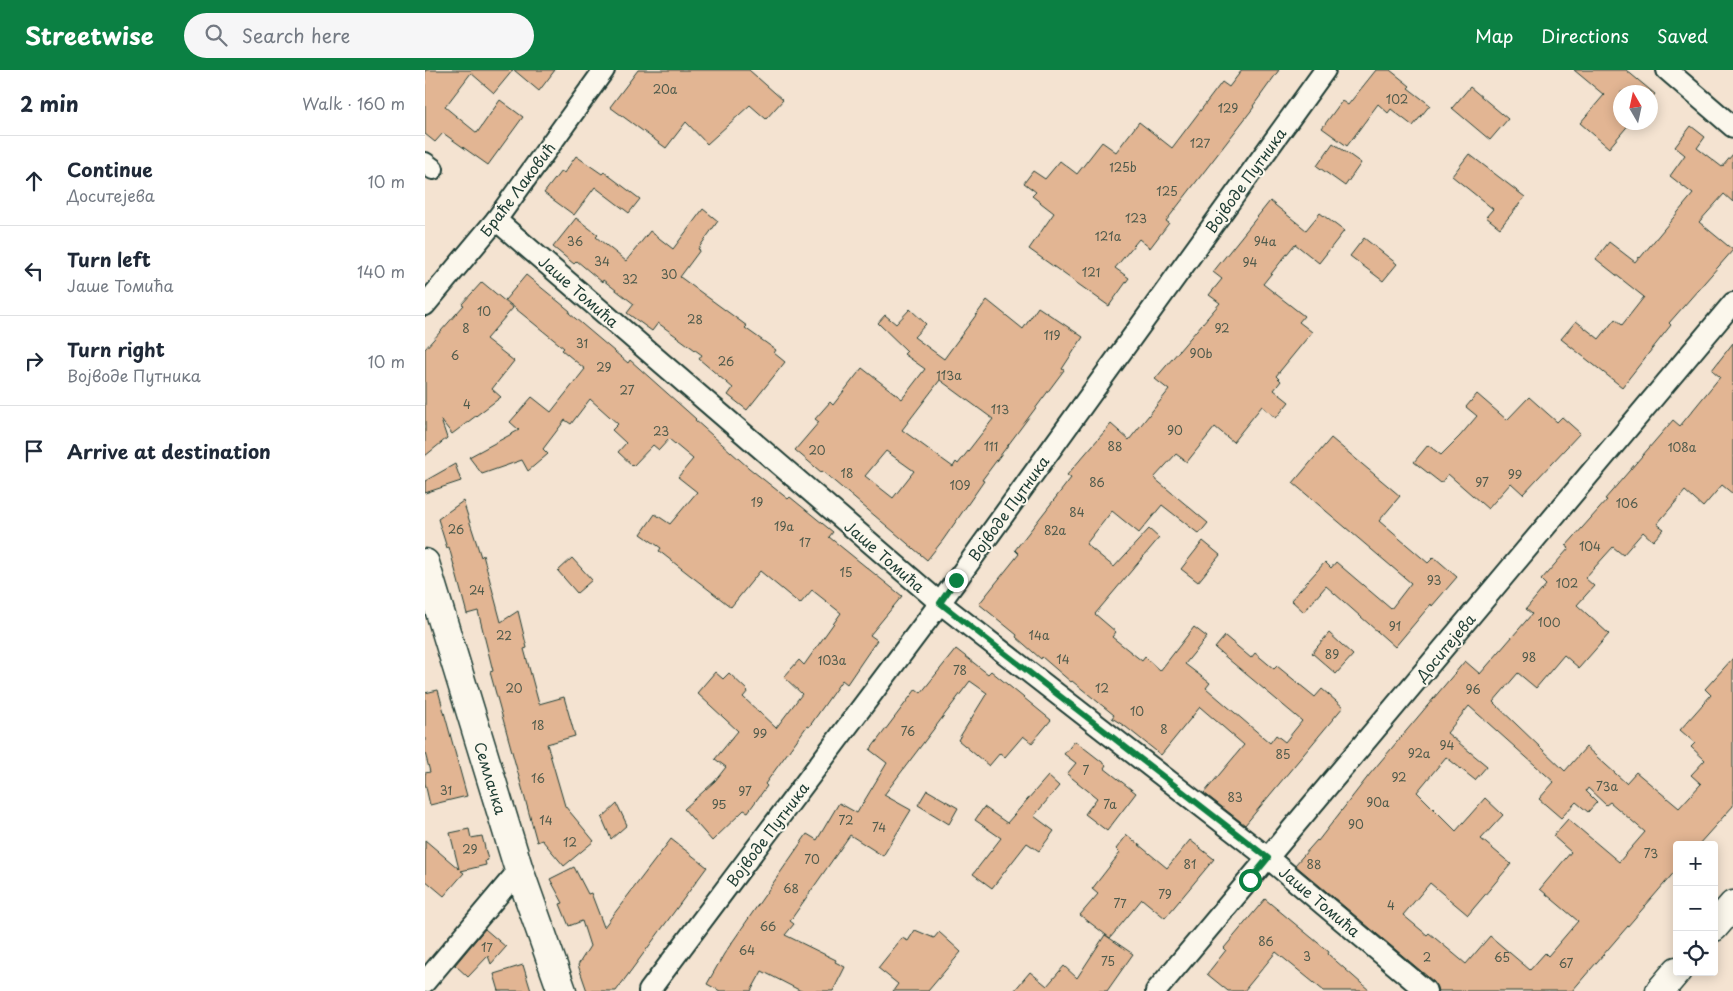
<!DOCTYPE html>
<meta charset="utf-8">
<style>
:root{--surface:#fff;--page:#f6f6f7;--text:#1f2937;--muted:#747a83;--line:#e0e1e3;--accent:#0b8043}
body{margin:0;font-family:"Playpen Sans",sans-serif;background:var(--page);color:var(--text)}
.controls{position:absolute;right:15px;bottom:15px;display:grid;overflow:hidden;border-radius:5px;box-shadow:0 2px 12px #0003}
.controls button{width:45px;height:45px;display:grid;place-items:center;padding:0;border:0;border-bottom:1px solid var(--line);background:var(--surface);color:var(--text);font:25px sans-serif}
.compass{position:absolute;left:1188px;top:15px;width:45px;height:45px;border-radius:50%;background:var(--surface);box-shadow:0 2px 12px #0003;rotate:351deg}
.stop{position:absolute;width:15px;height:15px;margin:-11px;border:4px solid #0b8043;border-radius:50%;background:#fff}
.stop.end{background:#0b8043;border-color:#fff;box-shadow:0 1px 5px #0008}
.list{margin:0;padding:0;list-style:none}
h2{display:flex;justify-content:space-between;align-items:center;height:65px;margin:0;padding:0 20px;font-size:21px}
h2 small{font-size:16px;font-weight:400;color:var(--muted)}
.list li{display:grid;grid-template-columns:32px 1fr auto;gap:15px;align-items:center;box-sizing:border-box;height:90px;padding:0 20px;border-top:1px solid var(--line)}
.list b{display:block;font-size:19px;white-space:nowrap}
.list p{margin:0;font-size:16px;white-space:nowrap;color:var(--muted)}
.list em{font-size:16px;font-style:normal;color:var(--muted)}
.icon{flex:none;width:28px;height:28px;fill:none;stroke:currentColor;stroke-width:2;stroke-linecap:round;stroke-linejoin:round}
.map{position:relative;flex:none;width:1308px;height:921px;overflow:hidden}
header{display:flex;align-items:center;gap:30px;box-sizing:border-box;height:70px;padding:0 25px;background:var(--accent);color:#fff}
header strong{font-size:24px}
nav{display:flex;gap:28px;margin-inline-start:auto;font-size:18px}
.search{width:350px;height:45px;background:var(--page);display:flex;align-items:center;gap:12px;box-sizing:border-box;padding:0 18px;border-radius:28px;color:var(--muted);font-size:19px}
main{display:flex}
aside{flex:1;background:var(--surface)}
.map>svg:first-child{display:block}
</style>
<header>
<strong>Streetwise</strong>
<div class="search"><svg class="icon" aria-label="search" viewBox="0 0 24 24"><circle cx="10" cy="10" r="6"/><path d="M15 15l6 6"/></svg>Search here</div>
<nav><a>Map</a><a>Directions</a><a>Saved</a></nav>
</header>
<main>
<aside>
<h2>2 min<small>Walk · 160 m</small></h2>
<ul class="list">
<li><svg class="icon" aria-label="ahead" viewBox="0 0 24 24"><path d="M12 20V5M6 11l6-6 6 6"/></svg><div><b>Continue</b><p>Доситејева</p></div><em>10 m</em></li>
<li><svg class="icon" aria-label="left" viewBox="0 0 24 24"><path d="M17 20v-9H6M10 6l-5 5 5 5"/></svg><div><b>Turn left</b><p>Јаше Томића</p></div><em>140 m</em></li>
<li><svg class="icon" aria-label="right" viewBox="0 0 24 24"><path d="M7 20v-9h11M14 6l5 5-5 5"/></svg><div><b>Turn right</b><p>Војводе Путника</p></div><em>10 m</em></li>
<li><svg class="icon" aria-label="arrive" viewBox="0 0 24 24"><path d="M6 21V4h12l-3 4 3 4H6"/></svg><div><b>Arrive at destination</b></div></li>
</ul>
</aside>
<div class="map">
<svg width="1308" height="921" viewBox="0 0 1308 921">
<rect width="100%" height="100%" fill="#f4e3d1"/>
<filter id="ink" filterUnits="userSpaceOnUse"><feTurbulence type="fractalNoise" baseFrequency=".02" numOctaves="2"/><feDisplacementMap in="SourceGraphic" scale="10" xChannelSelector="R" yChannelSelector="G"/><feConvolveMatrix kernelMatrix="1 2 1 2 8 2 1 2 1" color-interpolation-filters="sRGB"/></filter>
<g filter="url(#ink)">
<g fill="#e2b593" stroke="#1f3d34" fill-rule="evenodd">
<polygon points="0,0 88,0 69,23 46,3 20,37 52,63 75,30 98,47 63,95 18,63 10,72 0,64"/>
<polygon points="89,0 130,0 114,21"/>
<polygon points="213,0 324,0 358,30 341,49 325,35 282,74 261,52 241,78 185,37"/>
<polygon points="817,0 854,0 828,36 829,37 741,151 744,153 725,178 714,169 690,198 704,208 684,236 604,179 629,143 607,126 611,122 599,113 608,101 620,109 635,91 652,104 677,72 691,82 714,52 747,78 797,12 804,17"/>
<polygon points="951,0 965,0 985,16 983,18 1005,35 988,56 966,39 963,43 953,34 922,76 897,58 917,31 923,35"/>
<polygon points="1149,0 1201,0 1230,24 1226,29 1226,22 1196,22 1196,52 1206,52 1184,78 1155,53 1179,25"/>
<polygon points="1045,17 1083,49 1065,70 1027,38"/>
<polygon points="1266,56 1280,67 1272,78 1297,97 1308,84 1308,132 1299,124 1274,152 1308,180 1244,253 1246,255 1197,317 1136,269 1151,251 1174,269 1190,249 1197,255 1219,227 1171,189 1184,172 1210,192 1214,187 1215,188 1268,124 1245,106 1260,85 1250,77"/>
<polygon points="908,73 936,93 920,116 892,96"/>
<polygon points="1044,84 1100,127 1075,158 1061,147 1068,139 1027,106"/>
<polygon points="151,86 177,104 179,102 215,129 204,143 170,117 149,145 119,123 136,101 139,103"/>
<polygon points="845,131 881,160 895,143 919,161 894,193 870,174 838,214 879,246 874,252 887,262 851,306 856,311 849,320 864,332 851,348 837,336 808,372 790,357 762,392 751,384 729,408 783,453 774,464 737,435 714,463 687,441 661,474 689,497 724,459 734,468 670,544 691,562 687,567 717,591 720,587 735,601 769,557 782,567 760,594 785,613 781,618 845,673 851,665 860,672 877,651 790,578 800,566 826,588 830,583 849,599 852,596 890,627 897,619 918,637 820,755 779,723 819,675 775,637 736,685 701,657 687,648 689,645 647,611 646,612 617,587 616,589 591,567 592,565 554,534 594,484 590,480 646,408 642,405 686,354 704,370 744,320 730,309 795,233 784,225 797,209 788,202"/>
<polygon points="278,139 293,151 273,179 275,180 255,207 322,256 320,258 351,280 349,283 360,292 322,340 303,325 308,318 274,289 277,285 233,253 227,261 202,243 209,234 178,210 177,212 152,191 149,194 128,177 151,148 173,165 171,167 201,191 225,161 248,179"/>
<polygon points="939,168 972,194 958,211 925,186"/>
<polygon points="101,205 145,241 144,243 203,293 205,290 271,349 270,350 324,398 363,429 365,427 408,462 404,467 477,526 445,565 452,570 422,614 417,610 384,657 382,656 340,714 342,716 323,742 319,740 287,771 259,739 290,711 301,697 290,689 313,661 272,623 290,602 298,609 304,603 323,621 318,627 351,658 377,624 359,607 374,590 379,595 416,543 387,520 375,534 335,501 306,537 234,481 236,478 216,464 230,444 245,454 272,422 253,407 268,389 244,369 234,380 228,375 208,396 193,382 201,373 187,360 193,354 165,329 146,354 140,350 118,379 123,384 103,401 97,390 57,404 44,387 94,360 85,352 107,327 126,342 160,299 137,280 139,278 80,230"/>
<polygon points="57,212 88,238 61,269 89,291 67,319 76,327 27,364 16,350 22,368 0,386 0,279 39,235 37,234"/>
<path d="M562 230 598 259 613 237 658 267 637 299 639 300 557 410 559 411 518 470 502 490 397 401 396 402 370 380 394 352 390 349 405 332 408 335 437 298 477 329 500 299 479 284 482 281 453 253 460 245 471 254 485 239 501 254 489 267 519 289ZM515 310 568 349 533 394 531 392 528 397 477 360ZM461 381 489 401 468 428 440 406Z"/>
<path d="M1308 273V424L1297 415 1278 437 1260 421 1232 454 1239 459 1228 471 1218 462 1198 485 1188 477 1160 508 1169 516 1152 535 1184 564 1154 598 1139 585 1111 618 1093 603 1068 632 1140 701 1161 677 1201 713 1211 702 1254 738 1276 714 1266 705 1280 690 1266 677 1270 673 1255 660 1286 625 1280 619 1308 588V736L1273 775H1252V799L1147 921H1013L1009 912 870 795 892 770 893 771 945 704 1040 591 1055 604 1107 544 1101 539 1121 515 1116 510 1144 478 1141 476 1182 430 1180 429 1248 350 1255 356 1295 307 1287 300ZM1044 636 1129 712 1114 729 1136 748 1151 732 1163 742 1172 732 1161 721 1163 718 1181 735 1185 732 1220 762 1194 792 1143 749 1128 766 1146 782 1115 819 1153 851 1123 886 1120 883 1105 900 1065 866 1041 894 1004 863 1002 865 978 845 1005 813 1043 845 1086 794 1056 769 1078 745 1060 728 1031 761 992 722 1021 687 1050 710 1062 696 1022 663Z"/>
<polygon points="1052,324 1082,350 1104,327 1132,352 1137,347 1155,363 1098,424 1086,413 1063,439 1023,404 1016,413 989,392 1003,375 1016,385 1035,366 1052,346 1041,337"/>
<polygon points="906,368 975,426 954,451 1003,493 1009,487 1032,507 1007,536 1006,534 970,577 901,516 879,542 866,530 900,492 906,498 911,492 966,539 986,513 868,413"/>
<polygon points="30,394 36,411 0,423 0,411"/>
<polygon points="38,431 56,487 58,485 76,552 93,541 102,578 99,579 114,634 139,627 150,666 122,674 140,736 169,771 139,796 117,770 112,772 65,602 68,601 53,541 42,544 24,477 22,478 13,449"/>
<polygon points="778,471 795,485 773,512 756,499"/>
<polygon points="147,488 167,510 152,523 133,501"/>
<polygon points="904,563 928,585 911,604 887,583"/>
<polygon points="531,579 563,604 566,601 626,650 607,673 598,666 580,687 575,683 564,696 533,670 562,623 545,611 459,725 486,740 458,786 425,765 365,851 369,854 360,865 411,890 410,892 420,897 408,921 376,921 337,901 326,921 295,921 282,914 299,884 382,764 392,770 414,733 432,743 462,693 445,680 491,619 496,623"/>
<polygon points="13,620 42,726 5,735 0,713 0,703 5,702 0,683 0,623"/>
<polygon points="650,671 681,695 679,698 711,723 682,761 660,744 672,728 642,704 651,693 639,684"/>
<polygon points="623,706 634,716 609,746 629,761 614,781 602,773 567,818 548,804 576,768 550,750 559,737 582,753"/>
<polygon points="502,720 533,738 524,754 493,735"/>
<polygon points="192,734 202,755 186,769 177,748"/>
<polygon points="44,759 46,768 57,766 63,790 60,791 61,795 36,801 39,803 19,826 0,810 0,770 34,799 25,763"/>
<polygon points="702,765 742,798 765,770 789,789 740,848 717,829 685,868 655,845 673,824 667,819 695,783 691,779"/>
<polygon points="246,769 282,797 191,921 162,921 153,895 165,876 157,851 144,856 135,834 138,833 125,809 149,797 163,824 166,823 179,857"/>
<polygon points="840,829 904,882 903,884 945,921 899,921 851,882 819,921 803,921 782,904 801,880 799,878"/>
<polygon points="60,859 81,877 66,894 63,886 43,907 30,895"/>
<polygon points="490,860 509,868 514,862 536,882 503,921 468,921 473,914 453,898 477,868 483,871"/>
<polygon points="680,865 708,884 682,921 589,921 605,902 622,916 639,896 652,908"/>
<polygon points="98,895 106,921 74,921 69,904"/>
</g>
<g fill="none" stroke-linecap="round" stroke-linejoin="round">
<defs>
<g id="street">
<polyline points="1242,0 1308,57"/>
<polyline points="0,93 8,99"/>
<polyline points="71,150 515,533 843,788 1001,921"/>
<polyline points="0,235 71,150 179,0"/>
<polyline points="0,912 94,800"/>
<polyline points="224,921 515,533 900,0"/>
<polyline points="731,921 1308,233"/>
</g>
<g id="secondary">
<polyline points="0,493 94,800 137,921"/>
<polyline points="1289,857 1308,835"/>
<polyline points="1235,921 1252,901"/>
</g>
</defs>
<use href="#street" stroke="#1f3d34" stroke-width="24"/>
<use href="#secondary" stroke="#1f3d34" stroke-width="31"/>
<use href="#street" stroke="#fbf7ec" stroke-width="20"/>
<use href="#secondary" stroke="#fbf7ec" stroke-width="28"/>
</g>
</g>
<g fill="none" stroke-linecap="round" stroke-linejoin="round" filter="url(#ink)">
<polyline stroke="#0b8043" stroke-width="6" points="531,510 515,533 843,788 825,810"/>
</g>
<g text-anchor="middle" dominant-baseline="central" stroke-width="4" stroke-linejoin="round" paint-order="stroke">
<g font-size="12" fill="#505b4c">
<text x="240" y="19">20a</text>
<text x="972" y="29">102</text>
<text x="803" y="38">129</text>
<text x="775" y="73">127</text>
<text x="698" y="97">125b</text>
<text x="742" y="121">125</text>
<text x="711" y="148">123</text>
<text x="683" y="166">121a</text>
<text x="150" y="171">36</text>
<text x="840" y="171">94a</text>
<text x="177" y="191">34</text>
<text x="825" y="192">94</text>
<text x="666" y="202">121</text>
<text x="244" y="204">30</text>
<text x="205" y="209">32</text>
<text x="59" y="241">10</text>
<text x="270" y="249">28</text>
<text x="41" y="258">8</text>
<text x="797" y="258">92</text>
<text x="627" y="265">119</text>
<text x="157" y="273">31</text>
<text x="776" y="283">90b</text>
<text x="30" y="285">6</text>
<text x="301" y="291">26</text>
<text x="179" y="297">29</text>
<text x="524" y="305">113a</text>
<text x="202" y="320">27</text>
<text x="42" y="334">4</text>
<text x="575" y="339">113</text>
<text x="750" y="360">90</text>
<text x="236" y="361">23</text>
<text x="566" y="376">111</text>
<text x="690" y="376">88</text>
<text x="1257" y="377">108a</text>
<text x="392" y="380">20</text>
<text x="422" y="403">18</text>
<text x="1090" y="404">99</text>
<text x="672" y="412">86</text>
<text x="1057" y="412">97</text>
<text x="535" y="415">109</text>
<text x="332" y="432">19</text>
<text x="1202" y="433">106</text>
<text x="652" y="442">84</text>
<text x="359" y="456">19a</text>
<text x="31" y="459">26</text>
<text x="630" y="460">82a</text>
<text x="380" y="472">17</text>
<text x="1165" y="476">104</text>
<text x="421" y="502">15</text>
<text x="1009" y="510">93</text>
<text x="1142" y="513">102</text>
<text x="52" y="520">24</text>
<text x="1124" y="552">100</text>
<text x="970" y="556">91</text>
<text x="79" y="565">22</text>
<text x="614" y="565">14a</text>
<text x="907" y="584">89</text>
<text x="1104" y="587">98</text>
<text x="638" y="589">14</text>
<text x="407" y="590">103a</text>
<text x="535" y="600">78</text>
<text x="89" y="618">20</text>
<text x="677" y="618">12</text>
<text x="1048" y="619">96</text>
<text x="712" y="641">10</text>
<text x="113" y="655">18</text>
<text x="739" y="659">8</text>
<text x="483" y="661">76</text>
<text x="335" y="663">99</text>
<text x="1022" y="675">94</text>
<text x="994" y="683">92a</text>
<text x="858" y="684">85</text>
<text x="661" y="700">7</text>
<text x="974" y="707">92</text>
<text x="113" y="708">16</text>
<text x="1182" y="716">73a</text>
<text x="21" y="720">31</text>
<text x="320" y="721">97</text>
<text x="810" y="727">83</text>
<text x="953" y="732">90a</text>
<text x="294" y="734">95</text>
<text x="685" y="734">7a</text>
<text x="121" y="750">14</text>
<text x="421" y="750">72</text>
<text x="931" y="754">90</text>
<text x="454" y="757">74</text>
<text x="145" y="772">12</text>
<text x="45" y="779">29</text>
<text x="1226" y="783">73</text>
<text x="387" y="789">70</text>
<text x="765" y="794">81</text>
<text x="889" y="794">88</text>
<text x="366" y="818">68</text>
<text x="740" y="824">79</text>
<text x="695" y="833">77</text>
<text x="966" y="835">4</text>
<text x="343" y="856">66</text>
<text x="841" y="871">86</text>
<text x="62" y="877">17</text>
<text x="322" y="880">64</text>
<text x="882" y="886">3</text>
<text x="1002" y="887">2</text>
<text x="1077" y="887">65</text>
<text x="683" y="891">75</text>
<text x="1141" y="893">67</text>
</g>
<g font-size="15" fill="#1f3d34" stroke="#fbf7ec">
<text transform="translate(820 110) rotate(-54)">Војводе Путника</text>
<text transform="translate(92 119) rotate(-53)">Браће Лаковић</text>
<text transform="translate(154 221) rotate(41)">Јаше Томића</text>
<text transform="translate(583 438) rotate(-54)">Војводе Путника</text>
<text transform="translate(460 486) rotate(41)">Јаше Томића</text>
<text transform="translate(1020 577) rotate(-50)">Доситејева</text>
<text transform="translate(66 708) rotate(73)">Семлачка</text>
<text transform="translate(342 764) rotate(-53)">Војводе Путника</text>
<text transform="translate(895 831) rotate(40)">Јаше Томића</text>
</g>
</g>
</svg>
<div class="controls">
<button>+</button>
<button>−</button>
<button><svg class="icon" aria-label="locate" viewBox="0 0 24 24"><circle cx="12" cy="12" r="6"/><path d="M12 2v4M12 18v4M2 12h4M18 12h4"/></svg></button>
</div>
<svg class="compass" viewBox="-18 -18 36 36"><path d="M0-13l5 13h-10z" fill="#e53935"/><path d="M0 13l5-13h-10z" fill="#747a83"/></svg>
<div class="stop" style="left:825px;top:810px"></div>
<div class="stop end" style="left:531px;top:510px"></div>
</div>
</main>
